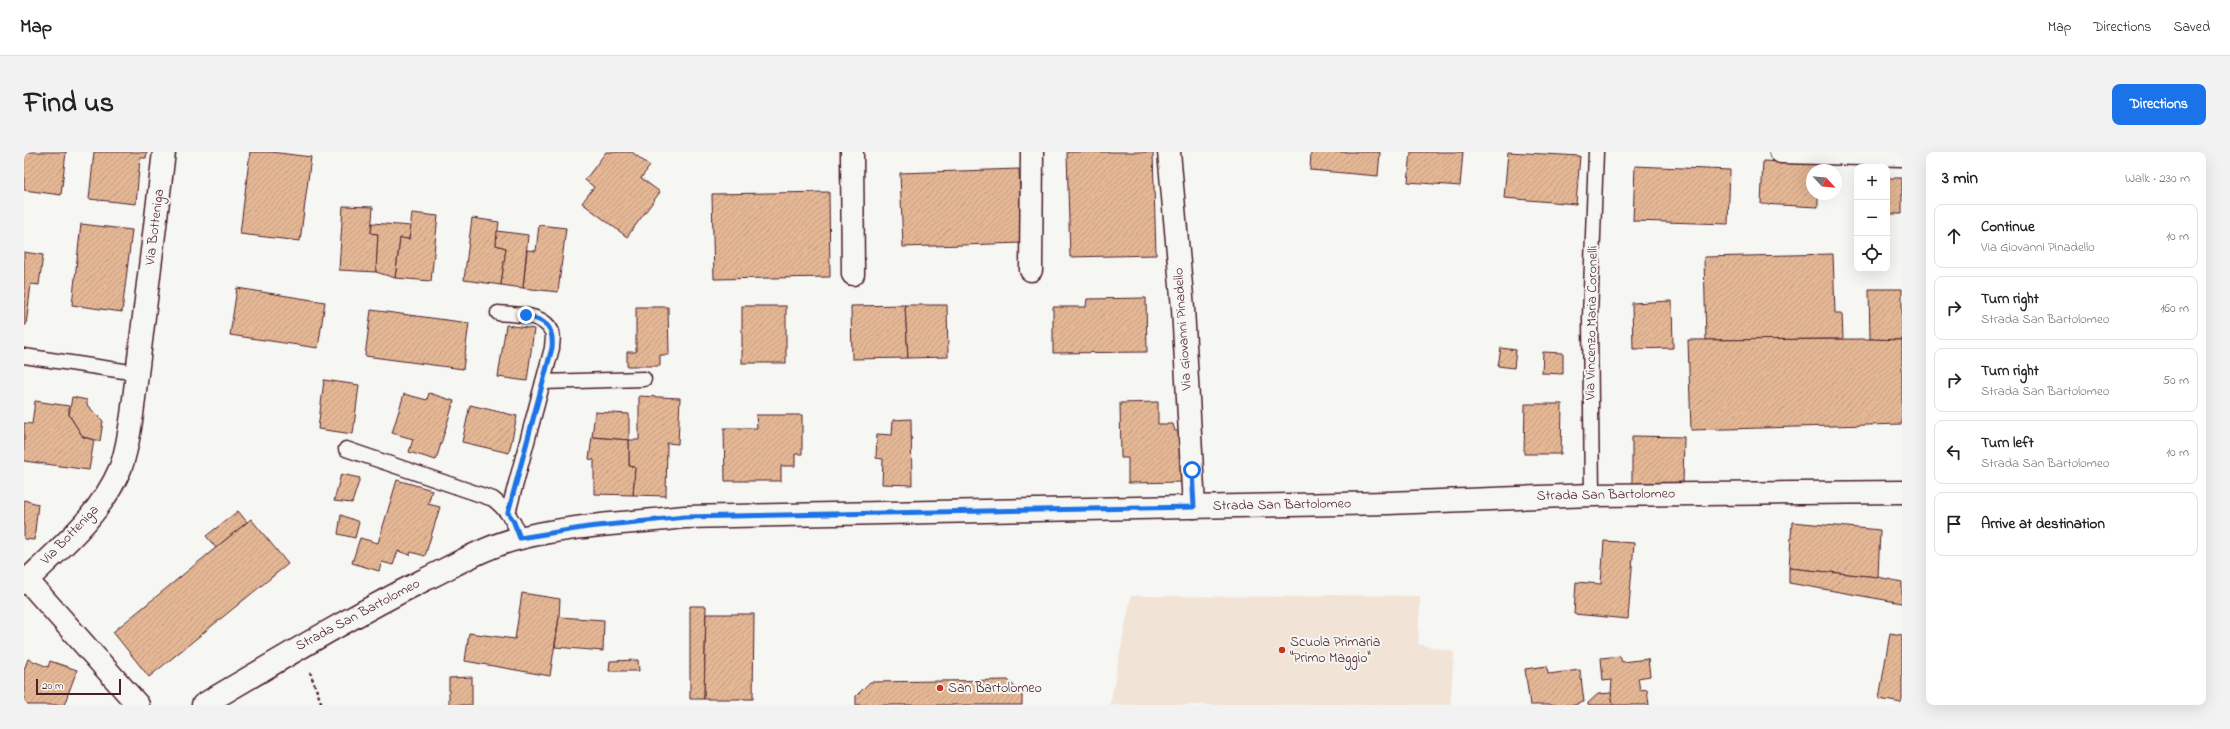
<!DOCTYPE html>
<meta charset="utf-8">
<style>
:root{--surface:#fff;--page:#f2f2f2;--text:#222;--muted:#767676;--line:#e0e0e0;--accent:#1a73e8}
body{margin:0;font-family:"Indie Flower",sans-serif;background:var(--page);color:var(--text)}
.controls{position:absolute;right:12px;top:12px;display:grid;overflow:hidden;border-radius:8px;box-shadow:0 4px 16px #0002}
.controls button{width:36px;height:36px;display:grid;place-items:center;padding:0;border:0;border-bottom:1px solid var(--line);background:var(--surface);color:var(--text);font:20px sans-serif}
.compass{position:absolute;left:1782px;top:12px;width:36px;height:36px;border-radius:50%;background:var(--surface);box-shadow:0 4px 16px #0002;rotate:116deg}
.scale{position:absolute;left:12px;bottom:10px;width:85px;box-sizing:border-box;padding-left:4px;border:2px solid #4a1f2b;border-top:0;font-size:11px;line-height:14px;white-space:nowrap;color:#4a1f2b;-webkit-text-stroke:3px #f6f6f2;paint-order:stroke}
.stop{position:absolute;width:12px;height:12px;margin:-9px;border:3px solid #1a73e8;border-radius:50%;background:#fff}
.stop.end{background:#1a73e8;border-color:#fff;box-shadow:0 1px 4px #0008}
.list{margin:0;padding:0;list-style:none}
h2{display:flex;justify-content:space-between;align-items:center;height:52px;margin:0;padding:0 16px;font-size:17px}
h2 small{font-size:13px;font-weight:400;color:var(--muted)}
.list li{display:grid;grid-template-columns:26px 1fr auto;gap:12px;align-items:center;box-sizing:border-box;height:64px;margin:0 8px 8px;padding:0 8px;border:1px solid var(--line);border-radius:8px}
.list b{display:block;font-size:15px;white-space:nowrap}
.list p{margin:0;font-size:13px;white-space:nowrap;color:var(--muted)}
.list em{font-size:13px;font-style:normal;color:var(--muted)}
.icon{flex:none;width:22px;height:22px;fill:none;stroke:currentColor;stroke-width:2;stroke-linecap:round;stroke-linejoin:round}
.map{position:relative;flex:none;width:1878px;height:553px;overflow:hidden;border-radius:8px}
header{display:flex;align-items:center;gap:24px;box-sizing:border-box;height:56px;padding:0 20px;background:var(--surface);border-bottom:1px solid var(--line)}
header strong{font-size:19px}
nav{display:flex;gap:22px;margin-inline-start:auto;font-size:14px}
.intro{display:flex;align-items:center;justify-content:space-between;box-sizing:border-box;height:96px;padding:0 24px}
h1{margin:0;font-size:28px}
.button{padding:10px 18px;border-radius:8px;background:var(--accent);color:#fff;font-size:14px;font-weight:700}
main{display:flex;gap:24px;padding:0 24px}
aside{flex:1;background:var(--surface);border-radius:8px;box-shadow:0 4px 16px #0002}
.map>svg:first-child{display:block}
</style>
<header>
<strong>Map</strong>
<nav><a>Map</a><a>Directions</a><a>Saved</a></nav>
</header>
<div class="intro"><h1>Find us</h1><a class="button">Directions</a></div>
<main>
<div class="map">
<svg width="1878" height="553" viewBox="0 0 1878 553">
<defs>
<pattern id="building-hatch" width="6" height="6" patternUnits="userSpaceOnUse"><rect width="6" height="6" fill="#e4b795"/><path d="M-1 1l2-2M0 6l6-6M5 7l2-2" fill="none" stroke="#c59d81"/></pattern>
</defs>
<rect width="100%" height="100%" fill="#f6f6f2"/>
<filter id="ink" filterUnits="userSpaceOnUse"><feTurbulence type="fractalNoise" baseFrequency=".025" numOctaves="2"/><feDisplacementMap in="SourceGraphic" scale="8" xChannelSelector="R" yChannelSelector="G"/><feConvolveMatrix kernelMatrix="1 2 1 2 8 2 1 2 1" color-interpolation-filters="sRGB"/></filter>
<g filter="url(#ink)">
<polygon fill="#f1e3d6" points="1299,443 1396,444 1394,492 1430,500 1426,553 1086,553 1107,444 1280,445"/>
<g fill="url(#building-hatch)" stroke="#4a1f2b">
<polygon points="0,0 42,0 37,43 0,38"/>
<polygon points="70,0 123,0 122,6 116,6 112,52 65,47"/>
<polygon points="226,0 247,0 287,5 276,89 216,82"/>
<polygon points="582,0 608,0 626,14 617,26 636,40 603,85 558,51 570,35 561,28"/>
<polygon points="1043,0 1129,0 1132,103 1046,105"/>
<polygon points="1287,0 1356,0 1354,24 1286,18"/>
<polygon points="1387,0 1439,0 1436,34 1384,30"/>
<polygon points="1484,0 1556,4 1552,52 1480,46"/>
<polygon points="1739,9 1796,12 1796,18 1788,18 1788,42 1794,42 1794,55 1737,52"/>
<polygon points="1611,14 1706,18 1704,72 1609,69"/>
<polygon points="995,17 998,91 879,95 876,21"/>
<polygon points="1863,18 1863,26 1878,26 1878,62 1863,62"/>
<polygon points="805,40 806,125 690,127 688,42"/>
<polygon points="319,54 349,55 347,81 354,82 352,120 315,118"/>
<polygon points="388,61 414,64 407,129 371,126 376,86 385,87"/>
<polygon points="448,66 475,70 472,93 482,96 477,133 440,128"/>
<polygon points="348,71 387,74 385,87 376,86 371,126 352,120 354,82 347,81"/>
<polygon points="57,72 108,78 98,160 48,153"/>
<polygon points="515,73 542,76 534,140 499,136 503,98 512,99"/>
<polygon points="473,79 504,83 499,136 477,133 482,96 472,93"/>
<polygon points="0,100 19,103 15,133 7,132 2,173 0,173"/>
<polygon points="1809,102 1811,161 1818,161 1819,187 1682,188 1680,105"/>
<polygon points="213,136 301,150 294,196 206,183"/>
<polygon points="1845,137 1878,137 1878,188 1846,187"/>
<polygon points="1122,146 1123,200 1029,201 1029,155 1062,155 1063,147"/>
<polygon points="1648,149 1649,196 1609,197 1608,151"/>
<polygon points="881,153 884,206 828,207 827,154"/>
<polygon points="881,153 923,153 924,205 884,206"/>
<rect x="718" y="154" width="44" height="57"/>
<polygon points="612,155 644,155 645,203 636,203 636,214 603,214 603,200 612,200"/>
<polygon points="347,158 445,171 439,217 341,204"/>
<polygon points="482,173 510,177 503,229 474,225"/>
<polygon points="1846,187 1878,188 1878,272 1667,278 1664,188"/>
<polygon points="1477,196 1492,198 1490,216 1474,214"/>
<polygon points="1519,200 1539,201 1539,222 1518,221"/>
<polygon points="300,228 335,233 329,282 294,277"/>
<polygon points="405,241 430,249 412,308 385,300 389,287 368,281 380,242 403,248"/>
<polygon points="615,244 656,246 654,292 643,291 642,344 609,343 611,315 605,314 605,288 615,288"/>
<polygon points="48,245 63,248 63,253 79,269 76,289 59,285 45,263"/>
<polygon points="11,249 45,254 45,263 59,285 70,288 65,318 0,309 0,271 8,272"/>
<polygon points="1134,250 1134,272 1149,272 1151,279 1158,279 1159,330 1104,331 1104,306 1097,306 1096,251"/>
<polygon points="1501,252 1538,252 1537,302 1500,302"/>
<polygon points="446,253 493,264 485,301 438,290"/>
<polygon points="571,260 605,262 605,288 568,285"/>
<polygon points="732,263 778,263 778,302 771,302 771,314 757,314 757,329 701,329 700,276 733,276"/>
<polygon points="887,267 888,333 858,332 859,307 852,306 853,282 868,283 869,268"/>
<polygon points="1608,284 1660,285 1659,334 1608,333"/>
<polygon points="568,285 605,288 605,314 611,315 609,343 570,342 570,308 565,307"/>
<polygon points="317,322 336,326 328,351 310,349"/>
<polygon points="373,328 408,338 404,352 416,355 401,404 387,400 386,403 374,399 369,413 358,410 355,419 328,411 336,386 354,391"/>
<polygon points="0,348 14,352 10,388 0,387"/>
<polygon points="214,359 223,370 192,396 182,384"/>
<polygon points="317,363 335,370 331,386 314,382"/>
<polygon points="227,367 264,412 125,525 89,480"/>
<polygon points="1768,370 1856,378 1854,425 1765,416"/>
<polygon points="1580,389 1610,391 1604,467 1550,462 1552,430 1577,432"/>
<polygon points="1765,416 1854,425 1878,430 1878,451 1765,431"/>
<polygon points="498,441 536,447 535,465 526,524 441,509 445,481 491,487"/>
<polygon points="666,454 682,454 680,547 666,547"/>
<polygon points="682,462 730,462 729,547 680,547"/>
<polygon points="535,465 580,468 579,499 531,495"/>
<polygon points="1866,481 1878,483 1878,551 1855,547"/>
<polygon points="1596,504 1598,510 1624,507 1626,524 1614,526 1616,538 1623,537 1625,553 1589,553 1587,541 1588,528 1579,529 1577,506"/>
<polygon points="4,507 24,515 26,509 53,518 40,553 0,553 0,518"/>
<polygon points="614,508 615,519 585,519 586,509"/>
<polygon points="1523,514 1524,522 1556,518 1560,550 1553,551 1553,553 1506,553 1501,517"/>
<polygon points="448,525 448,553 425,553 425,526"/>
<polygon points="984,528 998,542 998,553 832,553 832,544 846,530"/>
<polygon points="1587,541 1589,553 1564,553 1564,551 1574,542"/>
</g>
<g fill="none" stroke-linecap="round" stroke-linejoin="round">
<defs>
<g id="lane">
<path d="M474 161C492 163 520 161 528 180 530 184 528 191 528 196L484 361"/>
<polyline points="0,204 113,221"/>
<polyline points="519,230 620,227"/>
<path d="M322 297 469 347C483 358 490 369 496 386"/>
<polyline points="1568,343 1566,166 1572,0"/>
</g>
<g id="street">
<polyline points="828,0 829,122"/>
<polyline points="1145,0 1159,156 1170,355"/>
<polyline points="1757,0 1878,3"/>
<polyline points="1007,118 1008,0"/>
<polyline points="3,428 114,553"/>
<path d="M0 431C36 396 76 364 96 317 103 300 105 281 108 263L140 0"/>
<path d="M179 553C252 510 324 466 400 428 431 413 462 394 496 386 550 373 606 371 661 365L1364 351 1568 343 1878 340"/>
</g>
</defs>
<use href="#lane" stroke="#4a1f2b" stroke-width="17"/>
<use href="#street" stroke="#4a1f2b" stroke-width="25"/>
<polyline stroke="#4a1f2b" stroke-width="2.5" stroke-dasharray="3 3" stroke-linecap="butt" points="286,520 298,553"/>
<use href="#lane" stroke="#f6f6f2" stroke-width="14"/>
<use href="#street" stroke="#f6f6f2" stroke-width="22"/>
</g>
</g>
<g fill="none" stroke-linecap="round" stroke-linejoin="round" filter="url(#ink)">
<path stroke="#1a73e8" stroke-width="5" d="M502 163C522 170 530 173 528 196L484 361 489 368 496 386 564 375 661 365 1170 355 1168 318"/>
</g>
<g fill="#c8321e" stroke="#f6f6f2" stroke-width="1.5">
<circle cx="1258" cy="498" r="4"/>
<circle cx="916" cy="536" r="4"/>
</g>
<g text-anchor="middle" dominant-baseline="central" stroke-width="4" stroke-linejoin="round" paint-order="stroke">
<g font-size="14" fill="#4a1f2b" stroke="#f6f6f2">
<text transform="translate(131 75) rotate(-83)">Via Botteniga</text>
<text transform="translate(1568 171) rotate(-89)">Via Vincenzo Maria Coronelli</text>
<text transform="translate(1159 177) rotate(-94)">Via Giovanni Pinadello</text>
<text transform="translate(1582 343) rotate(-1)">Strada San Bartolomeo</text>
<text transform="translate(1258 353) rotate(-1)">Strada San Bartolomeo</text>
<text transform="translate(46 383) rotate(-46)">Via Botteniga</text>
<text transform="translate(334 463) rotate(-28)">Strada San Bartolomeo</text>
</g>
<g font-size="14" fill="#4a1f2b" stroke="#f6f6f2" text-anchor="start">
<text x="1266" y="490">Scuola Primaria<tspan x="1266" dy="16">"Primo Maggio"</tspan></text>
<text x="924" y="536">San Bartolomeo</text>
</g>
</g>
</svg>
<div class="controls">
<button>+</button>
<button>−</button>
<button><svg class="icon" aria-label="locate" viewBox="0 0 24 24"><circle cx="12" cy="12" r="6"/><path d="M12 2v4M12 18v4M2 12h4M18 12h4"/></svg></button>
</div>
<svg class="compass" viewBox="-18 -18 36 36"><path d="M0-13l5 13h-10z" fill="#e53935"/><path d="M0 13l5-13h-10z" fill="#767676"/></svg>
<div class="scale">20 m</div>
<div class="stop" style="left:1168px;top:318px"></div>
<div class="stop end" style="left:502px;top:163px"></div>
</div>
<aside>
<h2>3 min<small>Walk · 230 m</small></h2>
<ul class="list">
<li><svg class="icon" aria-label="ahead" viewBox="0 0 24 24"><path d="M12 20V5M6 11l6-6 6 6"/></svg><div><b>Continue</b><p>Via Giovanni Pinadello</p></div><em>10 m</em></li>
<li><svg class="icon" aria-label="right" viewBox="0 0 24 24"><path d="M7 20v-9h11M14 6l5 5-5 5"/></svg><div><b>Turn right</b><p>Strada San Bartolomeo</p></div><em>160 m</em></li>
<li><svg class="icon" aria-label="right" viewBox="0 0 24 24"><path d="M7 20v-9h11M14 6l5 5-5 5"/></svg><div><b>Turn right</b><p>Strada San Bartolomeo</p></div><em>50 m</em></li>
<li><svg class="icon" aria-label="left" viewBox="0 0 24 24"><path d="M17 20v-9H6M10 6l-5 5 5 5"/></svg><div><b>Turn left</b><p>Strada San Bartolomeo</p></div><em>10 m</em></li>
<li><svg class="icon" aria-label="arrive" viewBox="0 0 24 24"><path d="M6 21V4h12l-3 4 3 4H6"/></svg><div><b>Arrive at destination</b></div></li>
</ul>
</aside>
</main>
